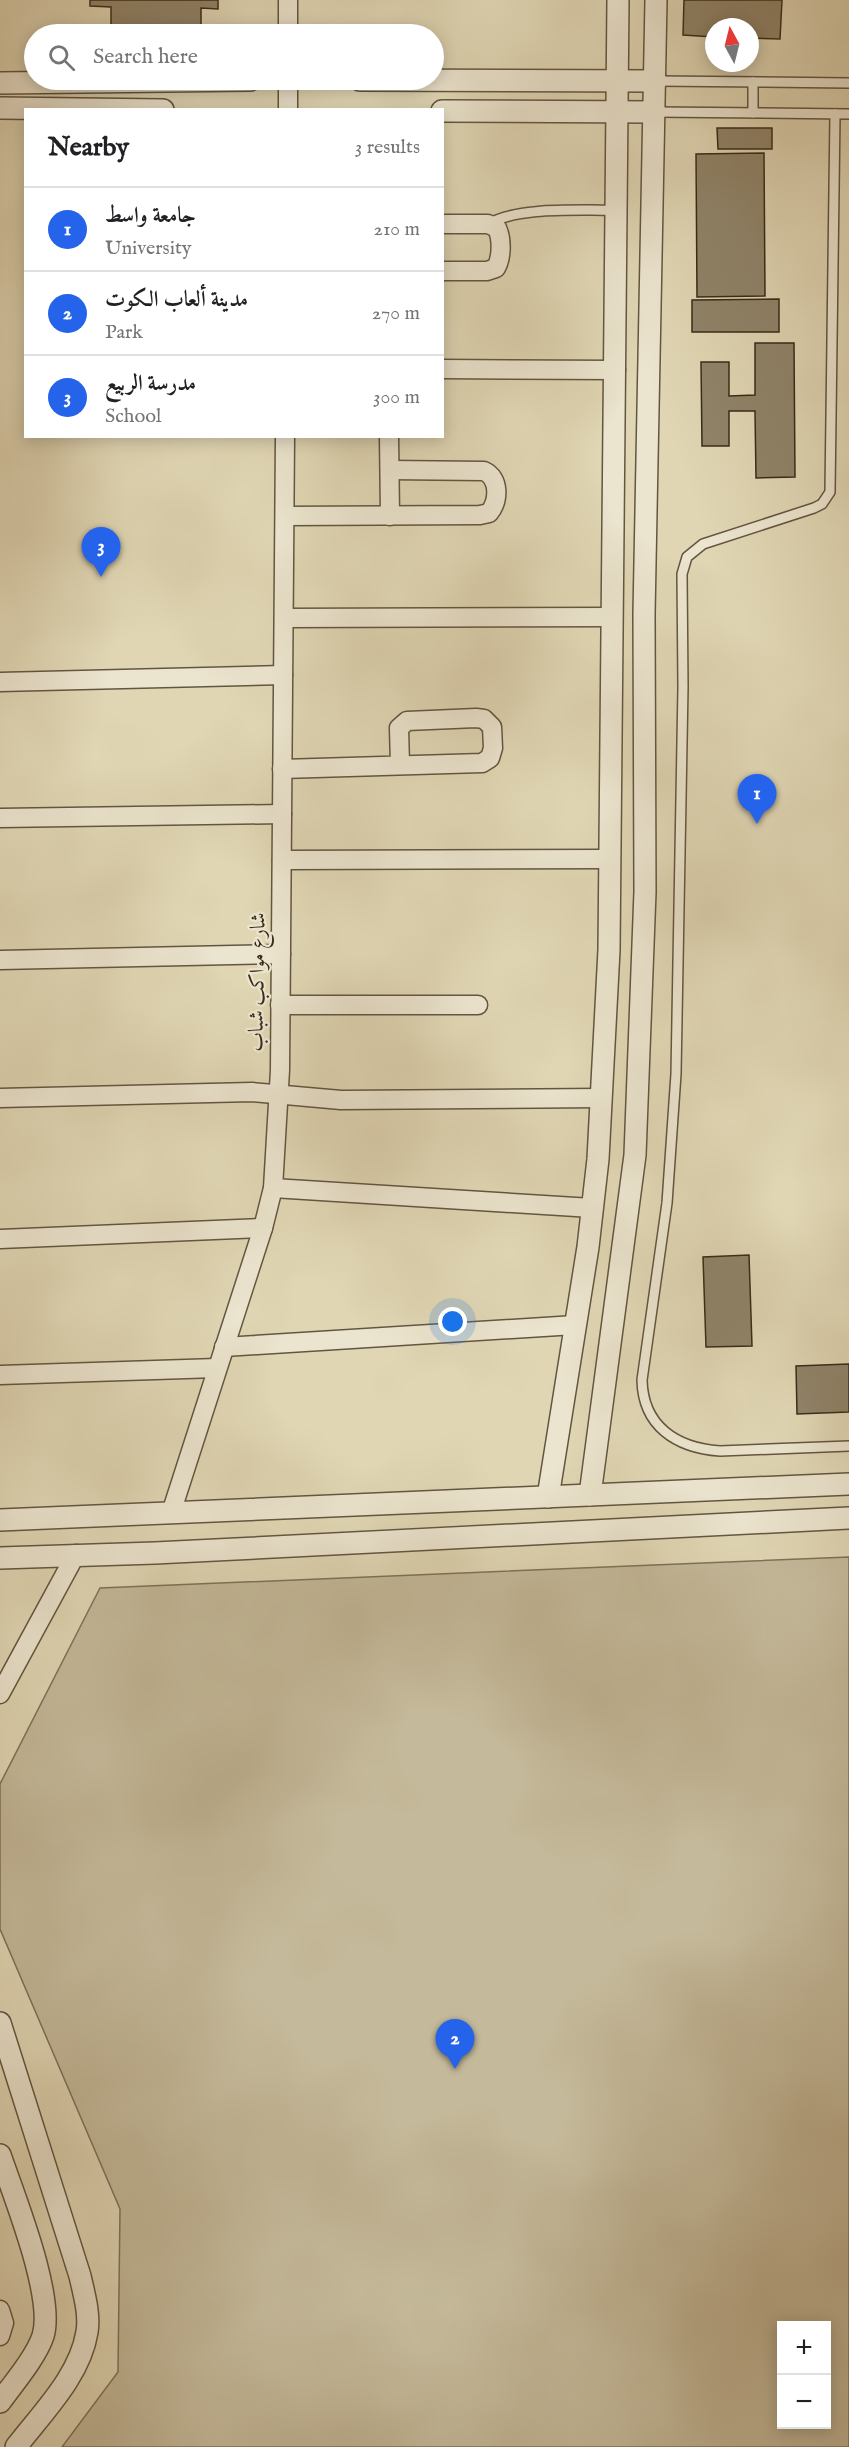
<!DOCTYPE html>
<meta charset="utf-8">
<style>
:root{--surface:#fff;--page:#f2f2f2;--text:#202124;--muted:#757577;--line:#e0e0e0;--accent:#2563eb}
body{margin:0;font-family:"IM FELL English",Amiri,serif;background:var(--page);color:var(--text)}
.controls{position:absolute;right:18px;bottom:18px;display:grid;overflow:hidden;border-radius:0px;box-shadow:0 3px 15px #0003}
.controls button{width:54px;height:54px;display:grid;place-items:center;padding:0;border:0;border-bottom:2px solid var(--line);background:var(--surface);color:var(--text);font:30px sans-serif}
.compass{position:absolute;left:705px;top:18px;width:54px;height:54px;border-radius:50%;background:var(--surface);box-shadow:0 3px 15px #0003;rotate:353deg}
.you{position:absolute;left:453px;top:1322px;width:21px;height:21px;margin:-15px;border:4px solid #fff;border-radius:50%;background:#1a73e8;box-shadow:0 0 0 9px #1a73e833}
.badge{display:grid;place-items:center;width:39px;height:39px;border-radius:50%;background:var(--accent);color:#fff;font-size:20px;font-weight:700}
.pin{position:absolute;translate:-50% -50px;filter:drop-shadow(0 2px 3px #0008)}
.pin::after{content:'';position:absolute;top:32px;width:21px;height:18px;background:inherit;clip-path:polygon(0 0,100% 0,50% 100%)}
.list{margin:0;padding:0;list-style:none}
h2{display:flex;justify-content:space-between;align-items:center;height:78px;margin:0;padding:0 24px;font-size:26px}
h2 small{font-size:20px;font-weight:400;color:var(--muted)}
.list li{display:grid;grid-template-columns:39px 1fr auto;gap:18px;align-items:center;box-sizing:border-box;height:84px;padding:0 24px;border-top:2px solid var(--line)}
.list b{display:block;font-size:22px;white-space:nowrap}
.list p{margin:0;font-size:20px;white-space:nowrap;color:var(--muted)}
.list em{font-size:20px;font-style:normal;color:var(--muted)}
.icon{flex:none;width:33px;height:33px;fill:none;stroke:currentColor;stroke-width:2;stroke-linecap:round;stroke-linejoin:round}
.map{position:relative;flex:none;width:849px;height:2447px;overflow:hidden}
.search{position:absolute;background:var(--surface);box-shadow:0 3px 15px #0003;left:24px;top:24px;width:420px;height:66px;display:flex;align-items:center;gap:15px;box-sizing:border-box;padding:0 21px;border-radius:33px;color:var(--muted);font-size:22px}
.panel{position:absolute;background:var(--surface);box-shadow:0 3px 15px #0003;left:24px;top:108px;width:420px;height:330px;border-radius:0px}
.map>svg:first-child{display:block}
</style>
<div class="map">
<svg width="849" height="2447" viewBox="0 0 849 2447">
<rect width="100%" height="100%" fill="#e0d6b4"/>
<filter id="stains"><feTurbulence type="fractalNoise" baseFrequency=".00333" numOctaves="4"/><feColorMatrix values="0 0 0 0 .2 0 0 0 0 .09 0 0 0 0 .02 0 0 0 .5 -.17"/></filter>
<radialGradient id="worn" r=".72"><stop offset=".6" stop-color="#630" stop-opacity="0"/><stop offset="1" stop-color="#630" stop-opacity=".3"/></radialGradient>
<path fill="#c4b99a" stroke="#7e725a" stroke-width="1.5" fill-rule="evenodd" d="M849 1557V2447H62L118 2372 120 2209 0 1929V1784L100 1588ZM782 2326H826V2424H782Z"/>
<g fill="#90846a" stroke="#392b19" stroke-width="1.5">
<polygon points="90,0 218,0 218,9 201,8 201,28 111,27 111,7 90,6"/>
<polygon points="684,0 782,0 780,39 750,38 750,27 714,27 714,37 683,35"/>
<polygon points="717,128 772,128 772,149 718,149"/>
<polygon points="764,153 765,296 697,297 696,154"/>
<polygon points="779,299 779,332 692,332 692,300"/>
<polygon points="755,343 794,343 795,477 756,478 755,411 729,411 729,446 702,446 701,362 729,362 729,396 755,395"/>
<polygon points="749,1255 752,1346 706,1347 703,1257"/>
<polygon points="849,1364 849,1412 797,1414 796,1366"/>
</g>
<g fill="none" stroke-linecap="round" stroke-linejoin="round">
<defs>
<g id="service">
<polyline points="656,81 849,83"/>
<polyline points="753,82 753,113"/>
<polyline points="655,112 849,114"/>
<path d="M835 114 830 492 822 504 814 508 703 544 687 557 682 574 683 687 676 1074 667 1203 642 1380C643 1426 676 1448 720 1451L849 1446"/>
<path d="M488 224C520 206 580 211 617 210"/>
</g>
<g id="minor">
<polyline points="288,34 288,0"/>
<polyline points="288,110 288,80"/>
<path d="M442 224H488L497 228C502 239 502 257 496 268L487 271H442"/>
<polyline points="442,369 616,370"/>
<polyline points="389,436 390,516"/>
<path d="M285 516 480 515 489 513C499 501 500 478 484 471L390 470"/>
<polyline points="284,618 613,617"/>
<polyline points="0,682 283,675"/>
<polyline points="282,769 482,763 490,758 493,748 492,727 484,719 476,718 407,721 399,728 400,765"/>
<polyline points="0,818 282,814"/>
<polyline points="282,860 610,859"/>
<polyline points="0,960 281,954"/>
<polyline points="280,1005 478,1005"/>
<polyline points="0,1098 252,1092 341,1100 602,1098"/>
<polyline points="273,1188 592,1208"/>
<polyline points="0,1239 263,1228"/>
<polyline points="224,1347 575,1325"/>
<polyline points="0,1375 217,1368"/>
<polyline points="171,1513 263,1228 273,1188 280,1070 285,436"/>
<polyline points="0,1694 76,1554"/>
<polyline points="0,2310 4,2323 0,2336"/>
</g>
<g id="tertiary">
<polyline points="360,80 656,81"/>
<polyline points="0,83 250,80"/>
<polyline points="0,108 163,110"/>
<polyline points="442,111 655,112"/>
<polyline points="590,1495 635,1155 645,892 644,614 656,0"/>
<polyline points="548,1497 588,1247 598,1159 609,950 618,0"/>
<polyline points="0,1520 849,1484"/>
<polyline points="0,1558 155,1553 849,1518"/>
<path d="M0 2023 80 2276C84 2294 90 2314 87 2332 80 2376 42 2413 16 2447"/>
<path d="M0 2155C14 2196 55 2297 43 2336 36 2357 13 2384 0 2402"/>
</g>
</defs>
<use href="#service" stroke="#635640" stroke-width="12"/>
<use href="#minor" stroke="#635640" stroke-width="21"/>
<use href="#tertiary" stroke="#635640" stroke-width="24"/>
<use href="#service" stroke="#ebe4ce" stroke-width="9"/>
<use href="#minor" stroke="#ebe4ce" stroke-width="18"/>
<use href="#tertiary" stroke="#ebe4ce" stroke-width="21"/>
</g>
<g text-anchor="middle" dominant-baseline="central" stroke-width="4.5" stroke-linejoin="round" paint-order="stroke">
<g font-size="21" fill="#392b19" stroke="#ebe4ce">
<text transform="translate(258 982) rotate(-89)">شارع مواكب شباب</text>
</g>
</g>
<rect width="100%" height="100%" filter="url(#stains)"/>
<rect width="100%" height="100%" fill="url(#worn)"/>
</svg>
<div class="controls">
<button>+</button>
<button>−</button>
</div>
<svg class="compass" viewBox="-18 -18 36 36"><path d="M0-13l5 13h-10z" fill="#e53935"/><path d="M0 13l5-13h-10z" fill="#757577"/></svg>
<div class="you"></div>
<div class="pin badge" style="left:757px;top:824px">1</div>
<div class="pin badge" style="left:455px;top:2069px">2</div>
<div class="pin badge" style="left:101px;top:577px">3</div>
<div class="search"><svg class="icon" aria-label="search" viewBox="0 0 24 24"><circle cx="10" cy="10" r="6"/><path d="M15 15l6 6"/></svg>Search here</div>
<section class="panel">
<h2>Nearby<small>3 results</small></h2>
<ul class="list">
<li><span class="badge">1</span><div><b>جامعة واسط</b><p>University</p></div><em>210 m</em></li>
<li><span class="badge">2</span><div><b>مدينة ألعاب الكوت</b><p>Park</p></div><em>270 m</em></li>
<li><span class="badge">3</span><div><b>مدرسة الربيع</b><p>School</p></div><em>300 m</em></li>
</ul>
</section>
</div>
